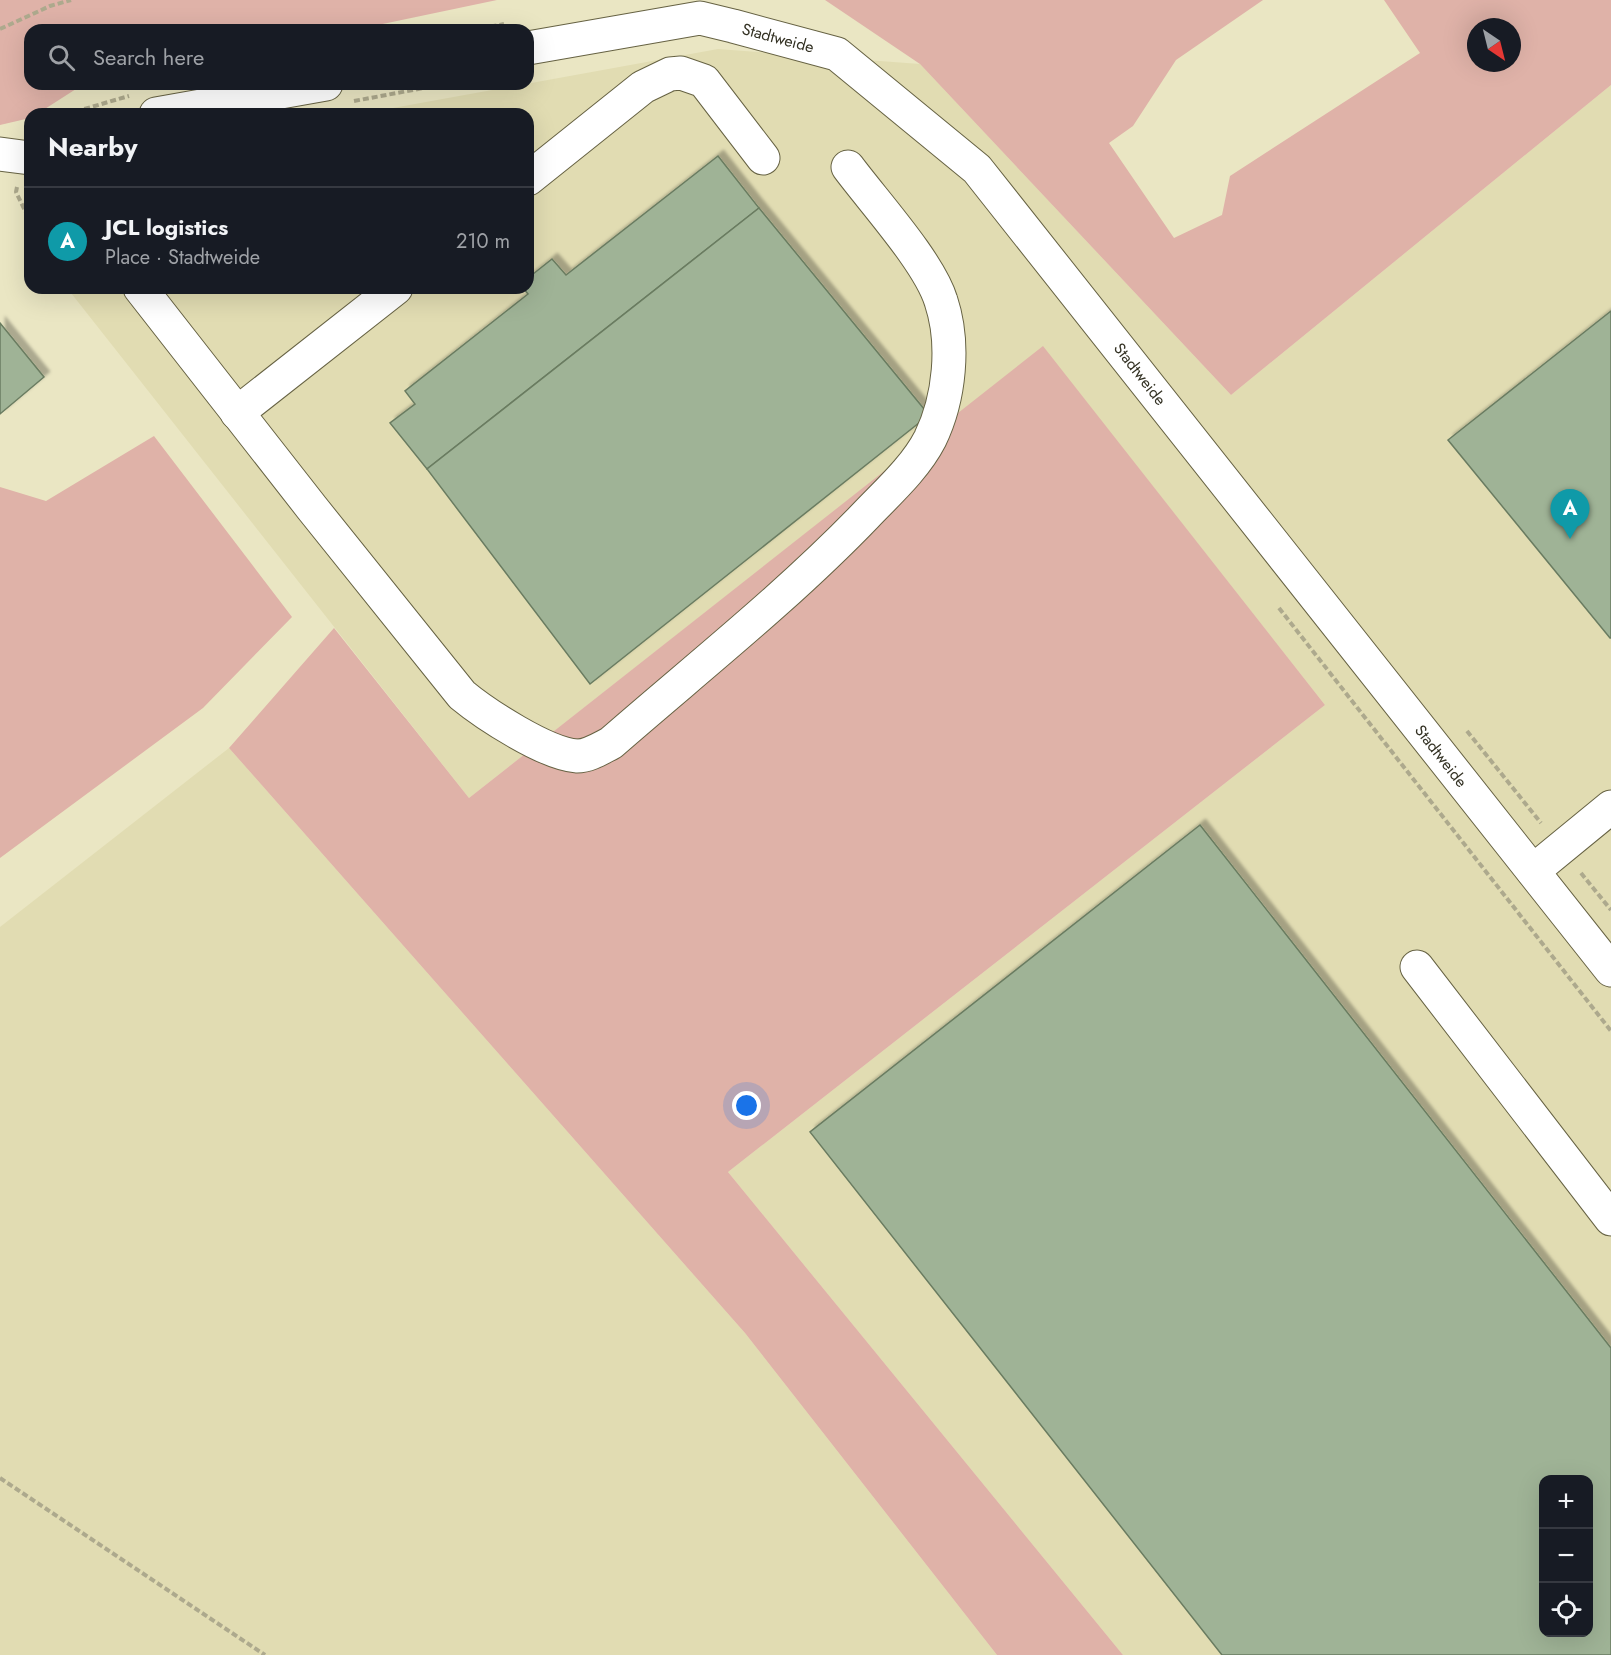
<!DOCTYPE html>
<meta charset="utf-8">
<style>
:root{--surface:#171b24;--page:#20242c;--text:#f1f3f6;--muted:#9ea1a6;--line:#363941;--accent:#a4aee4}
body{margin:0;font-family:Jost,sans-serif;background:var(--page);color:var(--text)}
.controls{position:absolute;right:18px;bottom:18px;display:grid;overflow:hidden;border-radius:12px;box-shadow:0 6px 24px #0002}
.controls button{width:54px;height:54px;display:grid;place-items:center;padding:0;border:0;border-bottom:2px solid var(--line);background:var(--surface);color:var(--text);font:30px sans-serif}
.compass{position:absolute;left:1467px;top:18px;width:54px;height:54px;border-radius:50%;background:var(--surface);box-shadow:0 6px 24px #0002;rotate:145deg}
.you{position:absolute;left:747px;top:1106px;width:21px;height:21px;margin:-15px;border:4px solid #fff;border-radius:50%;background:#1a73e8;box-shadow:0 0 0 9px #1a73e833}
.badge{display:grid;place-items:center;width:39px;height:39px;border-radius:50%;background:var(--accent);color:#fff;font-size:20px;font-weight:700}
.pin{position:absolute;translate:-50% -50px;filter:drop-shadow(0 2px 3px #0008)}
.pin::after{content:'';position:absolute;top:32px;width:21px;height:18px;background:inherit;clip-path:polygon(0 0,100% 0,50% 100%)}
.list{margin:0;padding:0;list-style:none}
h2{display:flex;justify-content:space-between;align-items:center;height:78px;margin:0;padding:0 24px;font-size:26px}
h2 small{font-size:20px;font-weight:400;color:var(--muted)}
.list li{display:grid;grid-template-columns:39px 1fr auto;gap:18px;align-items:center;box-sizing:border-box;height:108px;padding:0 24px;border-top:2px solid var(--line)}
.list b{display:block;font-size:22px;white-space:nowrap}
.list p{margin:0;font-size:20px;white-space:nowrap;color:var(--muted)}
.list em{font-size:20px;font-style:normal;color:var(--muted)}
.icon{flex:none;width:33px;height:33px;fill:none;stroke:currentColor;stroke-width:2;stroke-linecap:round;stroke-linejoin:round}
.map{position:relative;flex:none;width:1611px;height:1655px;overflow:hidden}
.search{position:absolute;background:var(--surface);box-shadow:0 6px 24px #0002;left:24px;top:24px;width:510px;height:66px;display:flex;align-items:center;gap:15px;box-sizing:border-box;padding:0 21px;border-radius:18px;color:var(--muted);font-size:22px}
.panel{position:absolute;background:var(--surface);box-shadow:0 6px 24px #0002;left:24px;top:108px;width:510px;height:186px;border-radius:18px}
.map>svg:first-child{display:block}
</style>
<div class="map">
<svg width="1611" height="1655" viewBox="0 0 1611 1655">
<defs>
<filter id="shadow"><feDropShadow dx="5.5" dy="-5.5" stdDeviation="1.5" flood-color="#0004"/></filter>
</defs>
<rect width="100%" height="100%" fill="#eae6c3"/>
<g fill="#e1dcb2" fill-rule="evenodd">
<path d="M718 49 920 64 1231 395 1611 85V1655H1123L728 1172 1325 705 1043 347 469 798 71 293 75 288H528V114H360ZM1544 1480H1588V1632H1544Z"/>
<polygon points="229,748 745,1333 997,1655 0,1655 0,927"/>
</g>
<g fill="#dfb2a8" fill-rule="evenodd">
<polygon points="0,0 497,0 354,30 30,30 30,84 98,84 76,89 37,114 30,114 30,118 0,125"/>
<path d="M825 0H1263L1176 60 1133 126 1109 143 1174 238 1222 215 1230 176 1420 53 1384 0H1611V85L1231 395 920 64ZM1476 27H1512V63H1476Z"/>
<polygon points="1043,346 1325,705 728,1172 1123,1655 997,1655 745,1333 229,748 334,628 469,798"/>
<polygon points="154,436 292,617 203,708 0,858 0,487 46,501"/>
</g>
<g fill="#9fb396" stroke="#6a7c61" stroke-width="1.5" fill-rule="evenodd" filter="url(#shadow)">
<polygon points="718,156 759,208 427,469 390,423 415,404 405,391 528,294 523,288 528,288 528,278 552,259 566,275"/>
<polygon points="759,208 929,415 590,684 427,469"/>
<polygon points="1611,311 1611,638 1610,638 1448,440"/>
<polygon points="0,323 44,377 0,414"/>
<path d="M1200 825 1611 1348V1655H1222L810 1132ZM1544 1480H1588V1632H1544Z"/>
</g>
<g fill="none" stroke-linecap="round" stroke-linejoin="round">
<defs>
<g id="minor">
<polyline points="528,48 700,18 733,26 837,54 977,169 1611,970"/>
<polyline points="156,114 326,84"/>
<polyline points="0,154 30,158"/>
<polyline points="528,179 643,87 670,74 681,73 704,81 763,158"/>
<path d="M140 288 312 508 462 695C485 714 546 754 577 756 589 756 601 748 611 743 697 668 787 597 866 515 888 492 915 468 930 439 950 398 955 343 941 301 929 262 874 202 848 167"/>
<polyline points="237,413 396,288"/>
<polyline points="1533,871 1611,807"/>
<polyline points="1417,967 1611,1219"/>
</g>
</defs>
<use href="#minor" stroke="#666243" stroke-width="35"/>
<g stroke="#ada98d" stroke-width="4" stroke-dasharray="6 3" stroke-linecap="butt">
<polyline points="0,29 50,6 71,0"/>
<polyline points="473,30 504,24"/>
<polyline points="354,101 445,84"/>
<polyline points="67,114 129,96"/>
<polyline points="17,187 16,192 30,221"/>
<polyline points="1279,608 1611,1031"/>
<polyline points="1467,731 1541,823"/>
<polyline points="1581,873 1611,910"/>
<polyline points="0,1478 265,1655"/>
</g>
<use href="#minor" stroke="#fff" stroke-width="33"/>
</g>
<g text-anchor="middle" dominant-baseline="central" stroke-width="4.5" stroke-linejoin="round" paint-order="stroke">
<g font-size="16" fill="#343224" stroke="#fff">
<text transform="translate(778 38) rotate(15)">Stadtweide</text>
<text transform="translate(1140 374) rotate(52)">Stadtweide</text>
<text transform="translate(1441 756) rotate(52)">Stadtweide</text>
</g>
</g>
</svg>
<div class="controls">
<button>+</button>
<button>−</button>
<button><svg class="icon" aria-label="locate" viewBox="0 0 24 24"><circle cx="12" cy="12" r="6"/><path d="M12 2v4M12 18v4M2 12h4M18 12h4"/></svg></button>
</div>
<svg class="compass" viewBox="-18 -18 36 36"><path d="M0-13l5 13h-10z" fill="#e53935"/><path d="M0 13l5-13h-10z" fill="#9ea1a6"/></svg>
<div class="you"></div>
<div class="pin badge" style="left:1570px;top:539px;background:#0f9aa8">A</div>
<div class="search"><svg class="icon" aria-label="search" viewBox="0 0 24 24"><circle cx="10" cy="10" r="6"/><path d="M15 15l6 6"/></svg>Search here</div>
<section class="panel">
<h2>Nearby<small></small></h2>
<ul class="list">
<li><span class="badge" style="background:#0f9aa8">A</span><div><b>JCL logistics</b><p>Place · Stadtweide</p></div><em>210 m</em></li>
</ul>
</section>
</div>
